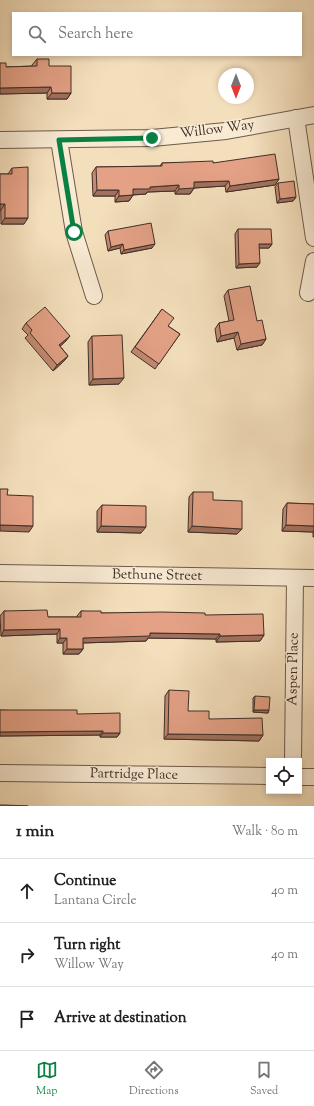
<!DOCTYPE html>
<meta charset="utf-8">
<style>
:root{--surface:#fff;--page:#f2f2f2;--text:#202124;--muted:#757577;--line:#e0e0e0;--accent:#0b8043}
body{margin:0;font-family:"Sorts Mill Goudy",serif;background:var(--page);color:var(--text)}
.controls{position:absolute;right:12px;bottom:12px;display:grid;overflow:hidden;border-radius:0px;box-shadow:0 2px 6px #0003}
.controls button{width:36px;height:36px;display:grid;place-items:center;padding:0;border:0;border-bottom:1px solid var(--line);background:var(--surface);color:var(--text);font:20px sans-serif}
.compass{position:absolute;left:218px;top:68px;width:36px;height:36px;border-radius:50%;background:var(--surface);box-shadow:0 2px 6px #0003;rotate:180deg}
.stop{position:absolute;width:12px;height:12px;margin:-9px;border:3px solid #0b8043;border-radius:50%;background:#fff}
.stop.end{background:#0b8043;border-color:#fff;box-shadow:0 1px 4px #0008}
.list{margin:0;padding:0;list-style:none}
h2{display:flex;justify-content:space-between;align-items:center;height:52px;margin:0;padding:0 16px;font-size:17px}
h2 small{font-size:13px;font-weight:400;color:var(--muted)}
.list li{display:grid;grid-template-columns:26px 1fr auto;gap:12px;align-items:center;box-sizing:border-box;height:64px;padding:0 16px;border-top:1px solid var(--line)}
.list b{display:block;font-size:15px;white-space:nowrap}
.list p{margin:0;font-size:13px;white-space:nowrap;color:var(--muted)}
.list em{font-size:13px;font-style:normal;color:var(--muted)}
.icon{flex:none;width:22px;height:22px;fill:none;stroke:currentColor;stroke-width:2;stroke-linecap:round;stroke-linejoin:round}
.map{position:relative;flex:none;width:314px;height:806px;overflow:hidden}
.search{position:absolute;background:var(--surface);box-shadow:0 2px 6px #0003;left:12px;right:12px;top:12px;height:44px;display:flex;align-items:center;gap:10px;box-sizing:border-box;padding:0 14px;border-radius:0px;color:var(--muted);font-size:15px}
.sheet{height:244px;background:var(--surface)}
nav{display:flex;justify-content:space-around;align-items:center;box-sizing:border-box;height:56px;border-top:1px solid var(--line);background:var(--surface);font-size:11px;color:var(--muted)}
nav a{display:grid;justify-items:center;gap:2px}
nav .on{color:var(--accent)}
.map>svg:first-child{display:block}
</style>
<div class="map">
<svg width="314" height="806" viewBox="0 0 314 806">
<rect width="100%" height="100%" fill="#f4dfbc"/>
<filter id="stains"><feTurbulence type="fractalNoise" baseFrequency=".005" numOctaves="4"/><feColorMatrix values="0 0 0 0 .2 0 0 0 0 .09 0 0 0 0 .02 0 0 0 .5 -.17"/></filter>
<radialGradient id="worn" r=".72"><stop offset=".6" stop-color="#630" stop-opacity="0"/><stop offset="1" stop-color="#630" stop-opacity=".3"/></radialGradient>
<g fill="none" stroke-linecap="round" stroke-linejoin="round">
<defs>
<g id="minor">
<polyline points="296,118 314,238"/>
<polyline points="0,140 152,138 226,131 314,115"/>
<polyline points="59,140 74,232 94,296"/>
<polyline points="308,293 314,261"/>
<polyline points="0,573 314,578"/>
<polyline points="293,761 295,578"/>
<polyline points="0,773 269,776"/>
<polyline points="299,777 314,777"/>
</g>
</defs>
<use href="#minor" stroke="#6d5a4c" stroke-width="18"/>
<use href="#minor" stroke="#f8ead3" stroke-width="16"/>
</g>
<g fill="#c48a73" stroke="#402e27">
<polygon points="37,59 49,66 71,93 67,99 47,99 47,93 0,94 0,63 6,67 32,66 32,65"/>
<polygon points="162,163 213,163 279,179 275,185 226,192 225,186 194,188 190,194 175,194 175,191 147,192 146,194 133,195 129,201 115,202 115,196 93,196 92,173 96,167 160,166"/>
<polygon points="12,168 24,224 1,224 0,174 8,174"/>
<polygon points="278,183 296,197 293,201 277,203 275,187"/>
<polygon points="238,229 272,244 269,248 259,248 257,267 236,268 235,234"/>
<polygon points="108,231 152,248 121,254 120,248 108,251 105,235"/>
<polygon points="228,290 257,321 266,339 262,345 237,350 234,338 217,342 215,329 219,323 229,321 224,296"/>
<polygon points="162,309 168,326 180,334 155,369 131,352"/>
<polygon points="26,323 66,341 60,346 68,356 64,361 53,371 25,338 28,335 22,329"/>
<polygon points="92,336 119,384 89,385 88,342"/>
<polygon points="193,492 213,500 242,529 237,534 188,532 189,497"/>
<polygon points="287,503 314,504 314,537 313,537 313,532 282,531 283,509"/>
<polygon points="102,505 141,533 97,532 97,511"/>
<polygon points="4,611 48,617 77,617 77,616 81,611 101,613 205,615 264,635 260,641 216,642 216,639 148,638 146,641 83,643 83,649 79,654 63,654 63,643 57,643 57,634 1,636 0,616"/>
<polygon points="169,690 188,711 209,719 263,735 259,741 164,739 165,696"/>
<polygon points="255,696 269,710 268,713 253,712 253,698"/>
<polygon points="0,710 77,714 120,733 117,737 100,737 100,735 0,736"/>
</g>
<g fill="#a0715e" stroke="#402e27">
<polygon points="51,87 47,93 0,94 0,88"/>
<polygon points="52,93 71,93 67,99 47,99"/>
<polygon points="279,179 275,185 226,192 230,186"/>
<polygon points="229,181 225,186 194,188 190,194 175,194 179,189 194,182"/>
<polygon points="179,185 175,191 147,192 146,194 129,195 133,189 150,187"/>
<polygon points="97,190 119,190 115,196 93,196"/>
<polygon points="133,195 129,201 115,202 119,196"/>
<polygon points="296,197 293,201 277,203 280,199"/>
<polygon points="0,204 5,204 1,210 0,210"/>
<polygon points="5,218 28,218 24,224 1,224"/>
<polygon points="123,244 120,248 108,251 111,247"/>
<polygon points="155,244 152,248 121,254 124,250"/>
<polygon points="259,244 272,244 269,248 256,248"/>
<polygon points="260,263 257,267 236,268 239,264"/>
<polygon points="238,332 234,338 217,342 221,336"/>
<polygon points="70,336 66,341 55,351 59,345"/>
<polygon points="266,339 262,345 237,350 241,344"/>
<polygon points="68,356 64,361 53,371 57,365"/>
<polygon points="124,378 119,384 89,385 93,379"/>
<polygon points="0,525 33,526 29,532 0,531"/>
<polygon points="286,525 314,526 314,530 313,532 282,531"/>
<polygon points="101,526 146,527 141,533 97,532"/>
<polygon points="192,526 242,529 237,534 188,532"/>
<polygon points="60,629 57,634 1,636 4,630"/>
<polygon points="150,633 220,634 216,639 148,638 146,641 79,643 83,638"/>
<polygon points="264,635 260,641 216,642 220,636"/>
<polygon points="60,638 67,638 63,643 57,643"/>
<polygon points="67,649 83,649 79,654 63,654"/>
<polygon points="254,710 269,710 268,713 253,712"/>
<polygon points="103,731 100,735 0,736 0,732"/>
<polygon points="103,733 120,733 117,737 100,737"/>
<polygon points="168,734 263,735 259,741 164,739"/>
</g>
<g fill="#e4a186" stroke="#402e27">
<polygon points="37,59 49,59 49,66 71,66 71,93 52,93 51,87 0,88 0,63 6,63 6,67 37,66"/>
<polygon points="275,154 279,179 230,186 229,181 194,182 194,188 179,189 179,185 150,187 150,189 133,189 133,195 119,196 119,190 97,190 96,167 162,166 162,163 213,161 213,163"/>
<polygon points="28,167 28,218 5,218 5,204 0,204 0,174 12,174 12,168"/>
<polygon points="294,181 296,197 280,199 278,183"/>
<polygon points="151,223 155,244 124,250 123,244 111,247 108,231"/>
<polygon points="238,229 271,229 272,244 259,244 260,263 239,264"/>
<polygon points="250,286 257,321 262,320 266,339 241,344 238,332 221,336 219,323 234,320 228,290"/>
<polygon points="45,307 70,336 59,345 68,356 57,365 30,333 32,330 26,323"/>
<polygon points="162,309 174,318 168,326 180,334 159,364 135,347"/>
<polygon points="122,335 124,378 93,379 92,336"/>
<polygon points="0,489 8,489 7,495 33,496 33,526 0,525"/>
<polygon points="193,492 213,492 213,500 242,501 242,529 192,526"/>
<polygon points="287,503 314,504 314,526 286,525"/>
<polygon points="102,505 146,506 146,527 101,526"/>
<polygon points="47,610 48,617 81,617 81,611 101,611 101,613 162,612 205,613 205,615 263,614 264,635 220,636 220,634 150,633 150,636 83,638 83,649 67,649 67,638 60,638 60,629 4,630 4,611"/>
<polygon points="169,690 189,691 188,711 209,711 209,719 262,718 263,735 168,734"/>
<polygon points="255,696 270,697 269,710 254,710"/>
<polygon points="0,710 77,710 77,714 120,713 120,733 103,733 103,731 0,732"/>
<polygon points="0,805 5,805 28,806 0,806"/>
</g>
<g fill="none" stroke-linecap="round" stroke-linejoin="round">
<polyline stroke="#0b8043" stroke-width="5" points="74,232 59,140 152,138"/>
</g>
<g text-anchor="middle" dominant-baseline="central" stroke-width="3" stroke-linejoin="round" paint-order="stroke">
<g font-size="14" fill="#402e27" stroke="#f8ead3">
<text transform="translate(217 130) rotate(-7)">Willow Way</text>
<text transform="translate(157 576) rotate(1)">Bethune Street</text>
<text transform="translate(294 669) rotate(-89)">Aspen Place</text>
<text transform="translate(134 775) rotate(1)">Partridge Place</text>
</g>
</g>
<rect width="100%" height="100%" filter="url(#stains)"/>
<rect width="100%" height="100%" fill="url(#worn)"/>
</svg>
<div class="controls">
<button><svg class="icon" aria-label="locate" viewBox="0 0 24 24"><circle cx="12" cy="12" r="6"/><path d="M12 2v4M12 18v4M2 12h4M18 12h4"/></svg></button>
</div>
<svg class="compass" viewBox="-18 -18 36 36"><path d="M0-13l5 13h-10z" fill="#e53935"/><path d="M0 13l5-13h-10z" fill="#757577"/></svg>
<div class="stop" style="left:74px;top:232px"></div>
<div class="stop end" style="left:152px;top:138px"></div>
<div class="search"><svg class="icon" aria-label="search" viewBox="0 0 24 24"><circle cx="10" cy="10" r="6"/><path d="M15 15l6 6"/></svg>Search here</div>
</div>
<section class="sheet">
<h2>1 min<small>Walk · 80 m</small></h2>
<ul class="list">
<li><svg class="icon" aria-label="ahead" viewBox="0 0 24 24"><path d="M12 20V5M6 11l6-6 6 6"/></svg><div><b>Continue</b><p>Lantana Circle</p></div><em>40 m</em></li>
<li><svg class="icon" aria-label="right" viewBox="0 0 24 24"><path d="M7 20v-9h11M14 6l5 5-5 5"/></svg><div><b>Turn right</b><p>Willow Way</p></div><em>40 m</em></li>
<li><svg class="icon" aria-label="arrive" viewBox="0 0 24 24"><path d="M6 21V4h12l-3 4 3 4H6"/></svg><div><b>Arrive at destination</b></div></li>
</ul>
</section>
<nav>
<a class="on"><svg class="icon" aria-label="map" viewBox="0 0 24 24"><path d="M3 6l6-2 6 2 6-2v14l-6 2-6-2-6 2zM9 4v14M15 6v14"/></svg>Map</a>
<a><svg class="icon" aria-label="directions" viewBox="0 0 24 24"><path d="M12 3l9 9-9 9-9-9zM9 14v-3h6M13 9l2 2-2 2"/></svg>Directions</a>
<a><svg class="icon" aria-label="saved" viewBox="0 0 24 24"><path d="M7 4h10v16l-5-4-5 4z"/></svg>Saved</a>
</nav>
